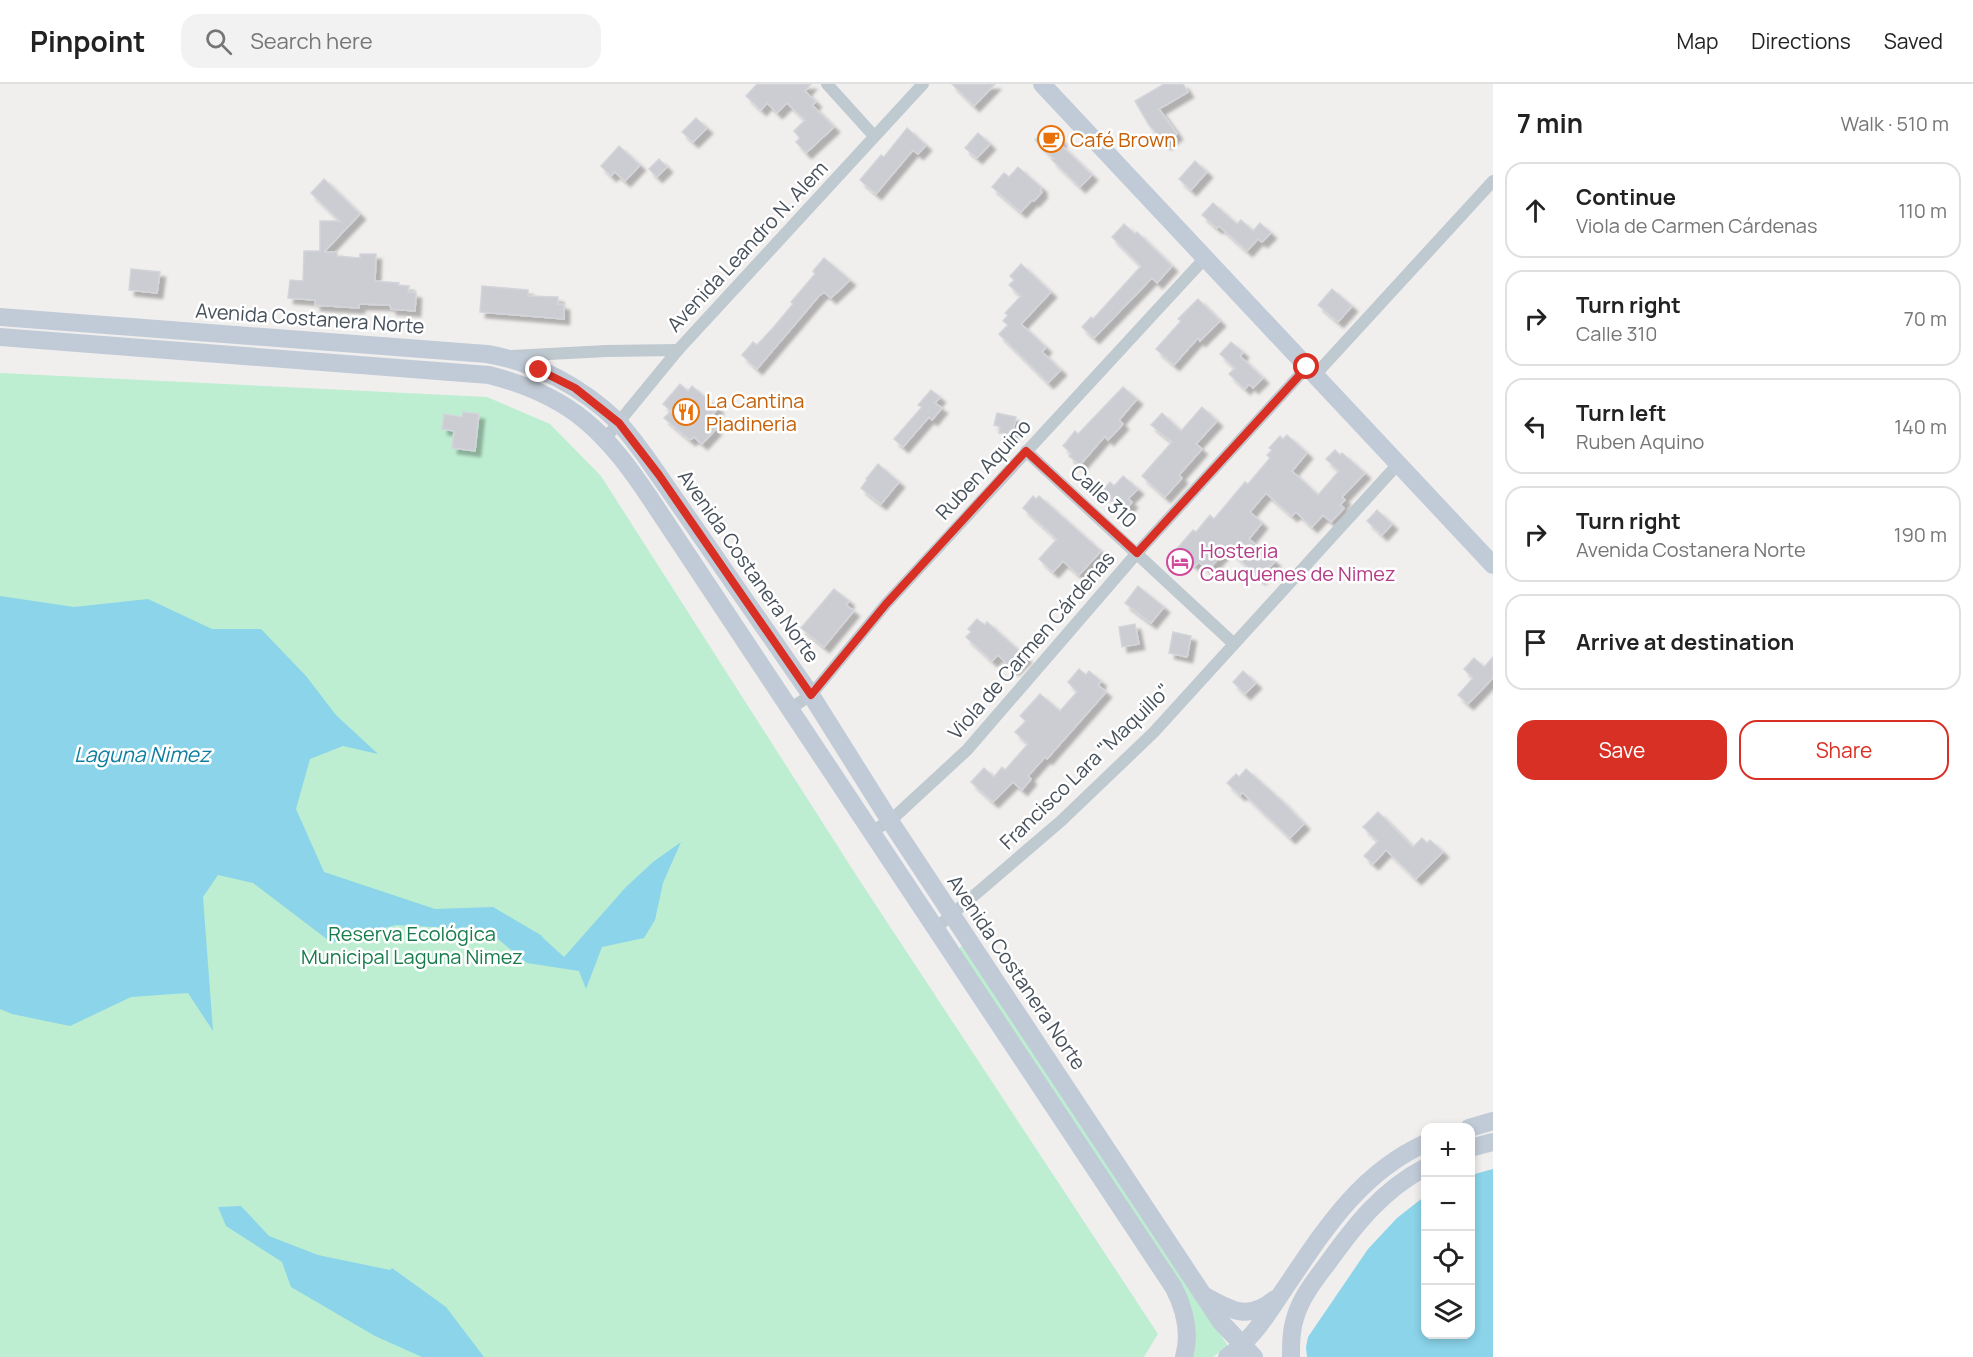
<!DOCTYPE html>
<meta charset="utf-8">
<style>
:root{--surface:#fff;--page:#f2f2f2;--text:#222;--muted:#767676;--line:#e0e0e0;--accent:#d93025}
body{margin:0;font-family:Manrope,sans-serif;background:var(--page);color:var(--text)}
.controls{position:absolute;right:18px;bottom:18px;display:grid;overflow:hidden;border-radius:12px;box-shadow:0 3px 9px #0003}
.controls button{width:54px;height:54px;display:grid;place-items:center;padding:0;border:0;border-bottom:2px solid var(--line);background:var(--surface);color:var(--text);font:30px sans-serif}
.stop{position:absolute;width:18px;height:18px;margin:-14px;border:4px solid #d93025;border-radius:50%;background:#fff}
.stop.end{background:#d93025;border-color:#fff;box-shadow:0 2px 6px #0008}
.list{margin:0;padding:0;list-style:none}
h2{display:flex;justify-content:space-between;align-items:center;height:78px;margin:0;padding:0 24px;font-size:26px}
h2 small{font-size:20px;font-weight:400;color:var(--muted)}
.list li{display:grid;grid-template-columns:39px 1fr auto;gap:18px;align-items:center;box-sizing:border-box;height:96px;margin:0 12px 12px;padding:0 12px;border:2px solid var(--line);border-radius:18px}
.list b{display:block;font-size:22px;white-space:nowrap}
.list p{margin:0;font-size:20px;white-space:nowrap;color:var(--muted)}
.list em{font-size:20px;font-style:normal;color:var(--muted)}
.actions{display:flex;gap:12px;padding:18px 24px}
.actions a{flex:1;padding:14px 0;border:2px solid var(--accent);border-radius:18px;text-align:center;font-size:21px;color:var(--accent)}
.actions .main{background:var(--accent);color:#fff}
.icon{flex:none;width:33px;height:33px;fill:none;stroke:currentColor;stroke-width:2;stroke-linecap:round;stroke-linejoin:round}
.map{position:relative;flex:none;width:1493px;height:1273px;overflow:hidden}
header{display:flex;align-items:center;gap:36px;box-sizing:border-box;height:84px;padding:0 30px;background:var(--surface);border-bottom:2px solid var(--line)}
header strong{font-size:28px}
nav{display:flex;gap:33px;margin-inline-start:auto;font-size:21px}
.search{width:420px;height:54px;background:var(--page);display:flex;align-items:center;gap:15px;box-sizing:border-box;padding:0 21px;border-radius:18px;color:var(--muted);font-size:22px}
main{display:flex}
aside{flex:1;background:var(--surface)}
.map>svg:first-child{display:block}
</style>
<header>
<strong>Pinpoint</strong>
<div class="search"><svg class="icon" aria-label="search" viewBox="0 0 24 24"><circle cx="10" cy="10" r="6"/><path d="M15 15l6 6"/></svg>Search here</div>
<nav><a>Map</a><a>Directions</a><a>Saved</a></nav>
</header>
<main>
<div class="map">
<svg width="1493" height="1273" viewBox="0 0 1493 1273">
<defs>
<filter id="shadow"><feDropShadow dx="5.5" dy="5.5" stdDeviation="1.5" flood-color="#0004"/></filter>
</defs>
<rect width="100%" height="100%" fill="#f1efee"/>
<g fill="#bdeed1">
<polygon points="0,289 487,313 550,340 601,392 860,797 1158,1250 1144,1273 0,1273"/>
<polygon points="961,862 966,864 1228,1262 1213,1273 1190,1273 1193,1251 959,866"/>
</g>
<g fill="#8bd4ea">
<polygon points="0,512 74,523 148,515 212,545 261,545 306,592 336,631 378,670 343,662 310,675 296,725 324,788 435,825 493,823 544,853 541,852 564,873 626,803 653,778 681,758 663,799 655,836 644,854 602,863 586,905 579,887 527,879 487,846 396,841 332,859 253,799 218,791 203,813 213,947 188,909 131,913 70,942 12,930 0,925"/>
<polygon points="1493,1085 1493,1273 1307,1273 1306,1263 1308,1253 1368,1165 1397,1134 1425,1112 1426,1250 1470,1250 1471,1091"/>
<polygon points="241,1122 269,1152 318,1171 390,1186 392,1184 446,1223 484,1273 422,1273 375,1252 291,1203 282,1178 226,1142 218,1123"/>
</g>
<g fill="#cbcdd3" stroke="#d3d5da" stroke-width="1.5" filter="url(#shadow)">
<polygon points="757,0 811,0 805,7 816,18 812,21 834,43 806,69 796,58 800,54 794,47 805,36 787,19 777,29 767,19 761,26 746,12"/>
<polygon points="952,0 995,0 974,22"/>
<polygon points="1164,0 1183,0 1188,8 1159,25 1177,50 1166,60 1149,41 1135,17"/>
<polygon points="696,34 707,44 693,58 682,48"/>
<polygon points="1048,43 1061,56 1059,59 1092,91 1080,103 1052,76 1054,75 1035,56"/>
<polygon points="907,44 926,61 918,70 913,66 876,110 860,96 881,71 884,73"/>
<polygon points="978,49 990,60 977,74 965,64"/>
<polygon points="619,62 640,81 625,97 615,88 611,92 601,82"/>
<polygon points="659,75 667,83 657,93 649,85"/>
<polygon points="1195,77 1207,88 1191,106 1179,95"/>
<polygon points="1018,83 1042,104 1040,106 1042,108 1034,117 1032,116 1021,128 992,103 1004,89 1009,93"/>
<polygon points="324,95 360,130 324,168 337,168 337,172 360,174 360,170 376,170 375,197 399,199 398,201 409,202 408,208 416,209 415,227 391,225 390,221 359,220 359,224 315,221 315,216 288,214 290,196 303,197 304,167 320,167 320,137 340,137 311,109"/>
<polygon points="1213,119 1237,140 1241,136 1253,147 1260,139 1271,149 1262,158 1258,155 1247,167 1219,142 1217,144 1202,131"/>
<polygon points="1124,140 1135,150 1137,148 1172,182 1157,199 1152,194 1094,254 1082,243 1091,233 1093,235 1141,182 1112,153"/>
<polygon points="824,174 850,196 831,214 824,208 819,212 757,285 742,271 753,258 757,261 772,245 793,220 791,218 815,190 813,187"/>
<polygon points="1021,180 1051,208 1021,240 1046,263 1042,268 1061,286 1048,299 999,250 1008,241 1003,237 1008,231 1005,229 1021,212 1009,201 1014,196 1010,192"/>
<polygon points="131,185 160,188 157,209 129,206"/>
<polygon points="482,202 528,206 528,212 558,213 558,220 564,221 564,235 480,228"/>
<polygon points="1332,205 1352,222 1338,238 1318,221"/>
<polygon points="1198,215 1220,237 1200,257 1198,254 1174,281 1156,265 1181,237 1178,235"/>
<polygon points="1231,258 1243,268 1240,272 1263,294 1253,304 1249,300 1245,305 1229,290 1235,284 1220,270"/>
<polygon points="680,300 688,307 692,302 718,324 707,337 716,345 702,360 694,353 690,356 664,334 671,327 663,320"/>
<polygon points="1123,303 1137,315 1119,336 1123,340 1108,356 1105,352 1080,381 1069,372 1071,369 1063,362 1075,347 1078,350"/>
<polygon points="931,306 940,313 935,319 942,324 932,336 929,333 903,363 894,355 922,323 918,321"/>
<polygon points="1202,323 1217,337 1196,360 1202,365 1179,391 1182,394 1165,413 1142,392 1172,358 1151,341 1162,329 1181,347"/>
<polygon points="463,328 479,330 475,367 452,364 454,347 442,345 444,330 462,333"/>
<polygon points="997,329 1016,333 1012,351 999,349 1000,343 994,341"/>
<polygon points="1287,351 1307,369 1292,387 1318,411 1339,387 1326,375 1335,366 1340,371 1342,369 1365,389 1342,413 1345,416 1340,421 1344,424 1331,438 1323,431 1312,443 1296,428 1292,432 1266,409 1250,428 1262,439 1249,455 1275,477 1260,495 1228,464 1208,486 1199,478 1195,482 1191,479 1176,466 1193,446 1196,448 1210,431 1214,435 1245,398 1248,400 1270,374 1267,371 1272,366 1269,364 1280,352 1283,355"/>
<polygon points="878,380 899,398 881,420 861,404 867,396 866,395"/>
<polygon points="1123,392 1138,405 1128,415 1132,418 1124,427 1102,407 1110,398 1114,402"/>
<polygon points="1033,412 1036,415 1039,412 1101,467 1079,491 1063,477 1053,488 1039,475 1057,455 1023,424"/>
<polygon points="1377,426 1392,440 1382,451 1367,437"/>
<polygon points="1138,502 1164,523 1151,539 1125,519"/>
<polygon points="834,505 849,517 846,521 854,527 824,563 801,544"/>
<polygon points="977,535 985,541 987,538 1026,573 1013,586 998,571 992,577 966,553 971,548 968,545"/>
<polygon points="1135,540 1139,560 1122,563 1119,543"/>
<polygon points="1173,548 1191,552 1187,573 1169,569"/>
<polygon points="1493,573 1493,594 1468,620 1458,611 1473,594 1464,585 1474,574 1484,583"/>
<polygon points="1079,585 1086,591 1089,587 1101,597 1098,601 1106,608 1047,675 1045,673 1028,692 1031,695 1022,706 1013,698 993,718 971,698 984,684 994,693 1002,683 1005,686 1028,660 1015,648 1026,637 1020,632 1040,610 1060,627 1077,608 1068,598"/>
<polygon points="1243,587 1256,599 1245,610 1233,598"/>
<polygon points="1246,685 1282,717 1304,740 1290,754 1242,708 1240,711 1227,699 1236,690 1239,693"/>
<polygon points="1378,728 1413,763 1422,754 1427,759 1430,756 1443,768 1416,795 1386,766 1373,780 1364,772 1378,757 1363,743"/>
</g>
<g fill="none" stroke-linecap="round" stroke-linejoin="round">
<g stroke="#bfc9d0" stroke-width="12">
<polyline points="827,0 874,52"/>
<polyline points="512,272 606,267 678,266"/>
<polyline points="1315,291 1493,97"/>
<polyline points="605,355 678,266 923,0"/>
<polyline points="1026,367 1234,560"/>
<polyline points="791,624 811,611 886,520 1205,174"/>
<polyline points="872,747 890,737 967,666 1137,469 1307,283"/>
<polyline points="936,844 1061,737 1154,648 1398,380"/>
</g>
<g stroke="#c1cbd7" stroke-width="18">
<polyline points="1042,0 1493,481"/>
<path d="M0 233 487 270C535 278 582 303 617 337 628 348 637 361 646 373L811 611 890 737 1221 1238 1254 1273"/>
<path d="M0 253 489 291C572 312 606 348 652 417L1174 1204C1185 1226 1191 1249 1184 1273"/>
<polyline points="1469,1044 1493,1037"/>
<polyline points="1470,1064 1493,1058"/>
<path d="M1207 1213C1234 1228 1249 1236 1275 1215"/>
<path d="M1227 1273C1252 1256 1267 1231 1283 1207 1323 1148 1359 1089 1426 1059"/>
<path d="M1291 1273C1291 1259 1291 1245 1296 1231 1302 1212 1315 1196 1327 1180 1355 1141 1382 1106 1426 1083"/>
</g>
</g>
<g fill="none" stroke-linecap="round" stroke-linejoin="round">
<polyline stroke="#d93025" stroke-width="8" points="539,286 575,304 619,339 659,391 811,611 886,520 1026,367 1137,469 1307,283"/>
</g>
<defs>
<symbol id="cafe-ring" viewBox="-11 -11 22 22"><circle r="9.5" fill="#fff" stroke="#e8710a" stroke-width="1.5"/><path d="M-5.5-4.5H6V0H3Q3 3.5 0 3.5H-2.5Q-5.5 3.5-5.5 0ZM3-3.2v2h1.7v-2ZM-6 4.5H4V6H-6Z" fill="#e8710a"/></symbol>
<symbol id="restaurant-ring" viewBox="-11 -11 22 22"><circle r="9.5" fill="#fff" stroke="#e8710a" stroke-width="1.5"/><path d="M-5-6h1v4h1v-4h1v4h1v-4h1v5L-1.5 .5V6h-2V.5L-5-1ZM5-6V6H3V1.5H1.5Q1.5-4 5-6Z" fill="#e8710a"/></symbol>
<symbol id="hotel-ring" viewBox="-11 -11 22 22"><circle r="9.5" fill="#fff" stroke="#d1479c" stroke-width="1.5"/><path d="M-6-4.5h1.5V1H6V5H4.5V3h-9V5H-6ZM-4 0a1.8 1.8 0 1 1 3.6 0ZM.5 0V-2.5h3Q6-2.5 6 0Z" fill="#d1479c"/></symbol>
</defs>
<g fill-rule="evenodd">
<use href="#cafe-ring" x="1036" y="40" width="30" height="30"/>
<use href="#restaurant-ring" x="671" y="313" width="30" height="30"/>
<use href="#hotel-ring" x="1165" y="463" width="30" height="30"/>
</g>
<g text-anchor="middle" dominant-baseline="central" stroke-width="5" stroke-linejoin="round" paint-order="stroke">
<g font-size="20" fill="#c56008" stroke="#fff" text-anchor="start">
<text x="1070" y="55">Café Brown</text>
<text x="706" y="316">La Cantina<tspan x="706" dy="23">Piadineria</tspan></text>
</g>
<g font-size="20" fill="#47515c" stroke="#fff">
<text transform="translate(747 162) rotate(-47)">Avenida Leandro N. Alem</text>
<text transform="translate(310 234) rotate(4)">Avenida Costanera Norte</text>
<text transform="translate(983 385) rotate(-47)">Ruben Aquino</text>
<text transform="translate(1104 412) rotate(43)">Calle 310</text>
<text transform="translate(749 482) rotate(55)">Avenida Costanera Norte</text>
<text transform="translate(1031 561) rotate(-49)">Viola de Carmen Cárdenas</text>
<text transform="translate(1085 682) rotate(-44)">Francisco Lara "Maquillo"</text>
<text transform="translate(1017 888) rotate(56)">Avenida Costanera Norte</text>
</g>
<g font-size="20" fill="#b23c85" stroke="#fff" text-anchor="start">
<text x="1200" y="466">Hosteria<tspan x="1200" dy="23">Cauquenes de Nimez</tspan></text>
</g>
<g font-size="20" fill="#187c4d" stroke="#fff">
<text x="412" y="849">Reserva Ecológica<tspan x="412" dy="23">Municipal Laguna Nimez</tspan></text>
</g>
<g font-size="21" font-style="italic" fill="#0e7ea0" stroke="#fff">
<text x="142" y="670">Laguna Nimez</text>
</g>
</g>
</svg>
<div class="controls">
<button>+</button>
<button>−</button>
<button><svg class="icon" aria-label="locate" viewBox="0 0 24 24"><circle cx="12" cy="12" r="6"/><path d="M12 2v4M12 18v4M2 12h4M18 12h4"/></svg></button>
<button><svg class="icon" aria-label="layers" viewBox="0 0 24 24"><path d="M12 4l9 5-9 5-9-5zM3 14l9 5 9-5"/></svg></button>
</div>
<div class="stop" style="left:1307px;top:283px"></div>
<div class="stop end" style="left:539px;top:286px"></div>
</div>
<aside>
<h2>7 min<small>Walk · 510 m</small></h2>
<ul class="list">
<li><svg class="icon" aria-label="ahead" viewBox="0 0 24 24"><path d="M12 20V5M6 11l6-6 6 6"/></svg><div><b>Continue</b><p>Viola de Carmen Cárdenas</p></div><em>110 m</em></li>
<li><svg class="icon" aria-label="right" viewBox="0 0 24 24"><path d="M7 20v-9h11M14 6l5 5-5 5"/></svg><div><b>Turn right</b><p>Calle 310</p></div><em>70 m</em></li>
<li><svg class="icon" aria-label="left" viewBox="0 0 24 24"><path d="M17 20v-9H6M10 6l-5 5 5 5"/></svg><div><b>Turn left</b><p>Ruben Aquino</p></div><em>140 m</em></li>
<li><svg class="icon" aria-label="right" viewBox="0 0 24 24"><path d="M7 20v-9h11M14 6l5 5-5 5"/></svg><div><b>Turn right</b><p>Avenida Costanera Norte</p></div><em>190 m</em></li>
<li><svg class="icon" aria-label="arrive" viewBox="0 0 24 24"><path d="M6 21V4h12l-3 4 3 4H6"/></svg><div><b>Arrive at destination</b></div></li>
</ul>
<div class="actions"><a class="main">Save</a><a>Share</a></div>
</aside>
</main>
